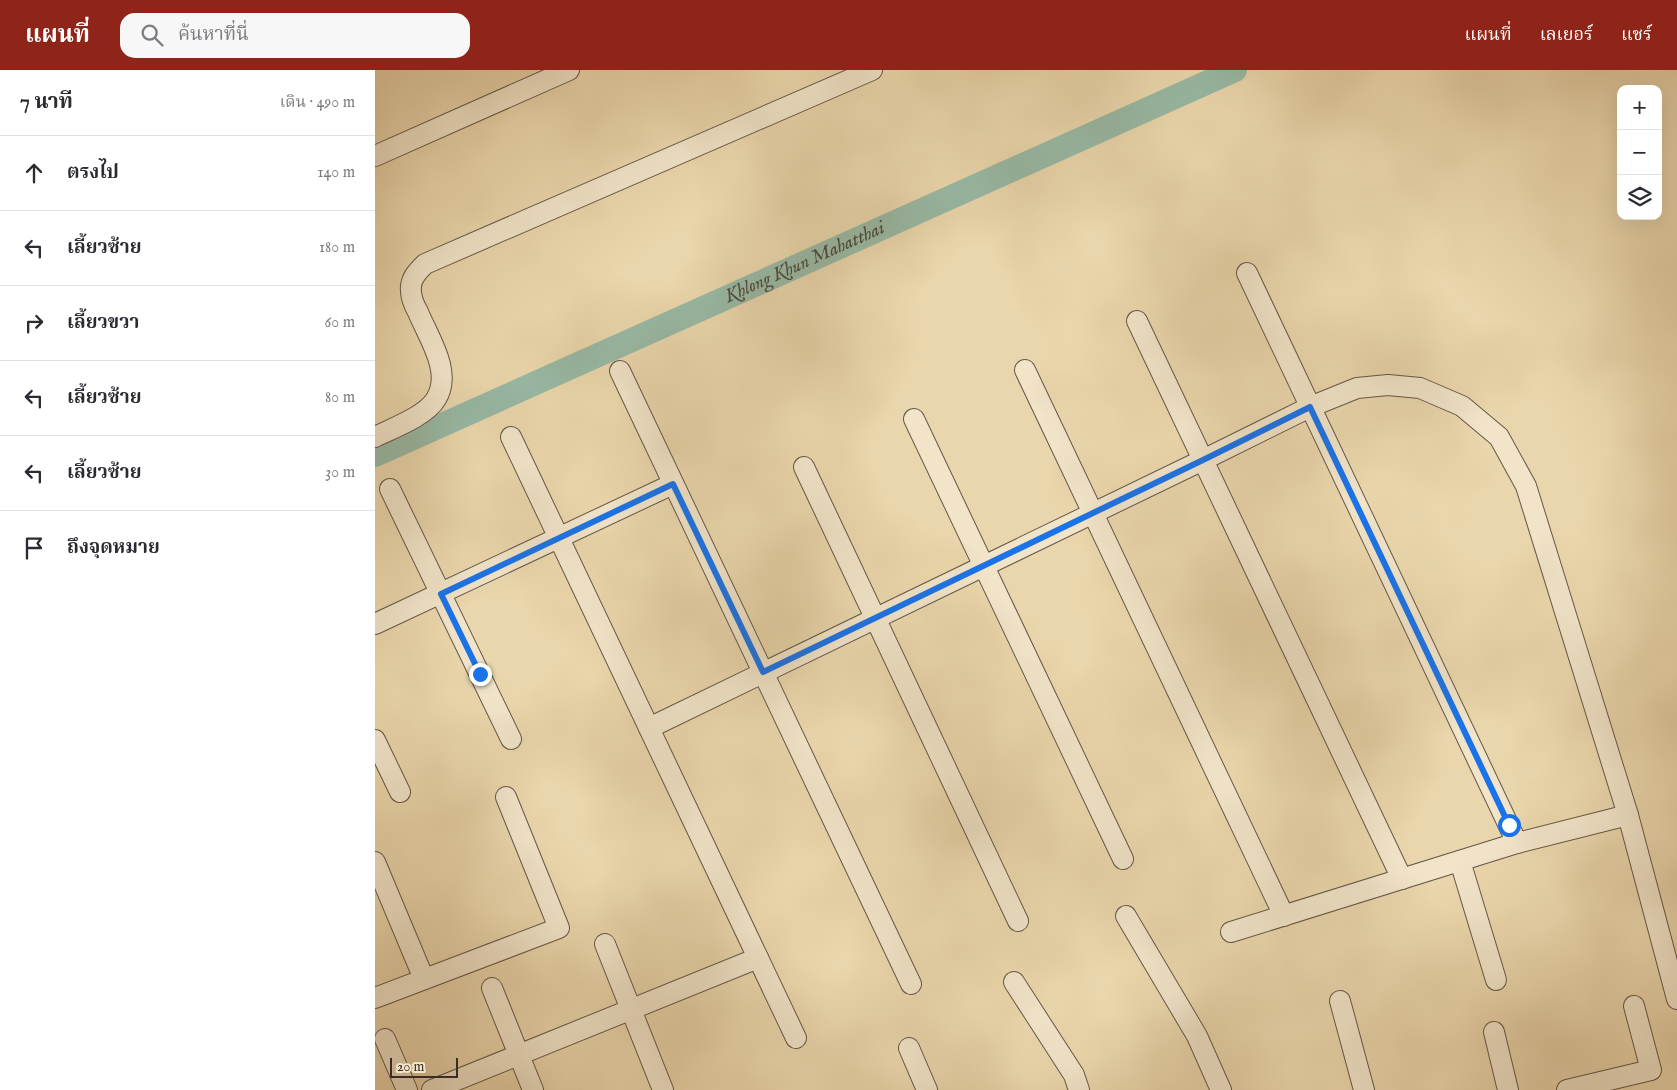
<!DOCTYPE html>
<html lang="th">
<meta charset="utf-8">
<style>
:root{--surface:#fff;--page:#f7f7f7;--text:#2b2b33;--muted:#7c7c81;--line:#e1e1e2;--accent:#8f2418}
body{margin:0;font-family:"IM FELL English","Noto Serif Thai",serif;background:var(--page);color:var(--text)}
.controls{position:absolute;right:15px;top:15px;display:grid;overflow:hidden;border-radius:10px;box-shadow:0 5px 20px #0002}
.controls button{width:45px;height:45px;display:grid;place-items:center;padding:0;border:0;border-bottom:1px solid var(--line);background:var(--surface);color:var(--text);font:25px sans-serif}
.scale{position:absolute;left:15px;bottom:12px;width:68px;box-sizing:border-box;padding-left:5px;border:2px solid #392d25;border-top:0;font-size:14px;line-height:18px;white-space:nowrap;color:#392d25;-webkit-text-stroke:4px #f1e4c9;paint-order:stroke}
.stop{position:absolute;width:15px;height:15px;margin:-11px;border:4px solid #1a73e8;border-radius:50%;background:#fff}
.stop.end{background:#1a73e8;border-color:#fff;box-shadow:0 1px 5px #0008}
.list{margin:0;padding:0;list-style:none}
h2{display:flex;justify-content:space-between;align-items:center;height:65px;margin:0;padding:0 20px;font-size:21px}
h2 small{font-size:16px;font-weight:400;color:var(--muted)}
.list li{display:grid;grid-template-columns:32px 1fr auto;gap:15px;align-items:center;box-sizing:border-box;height:75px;padding:0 20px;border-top:1px solid var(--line)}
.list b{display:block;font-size:19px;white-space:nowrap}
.list em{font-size:16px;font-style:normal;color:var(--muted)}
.icon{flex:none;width:28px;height:28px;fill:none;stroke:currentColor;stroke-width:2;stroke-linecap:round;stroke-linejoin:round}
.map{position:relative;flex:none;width:1302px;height:1020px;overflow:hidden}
header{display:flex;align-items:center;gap:30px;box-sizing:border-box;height:70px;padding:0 25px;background:var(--accent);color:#fff}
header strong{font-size:24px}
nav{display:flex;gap:28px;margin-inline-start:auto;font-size:18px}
.search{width:350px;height:45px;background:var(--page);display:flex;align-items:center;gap:12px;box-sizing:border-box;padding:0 18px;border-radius:15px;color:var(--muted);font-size:19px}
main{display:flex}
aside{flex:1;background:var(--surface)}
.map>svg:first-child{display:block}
</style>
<header>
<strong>แผนที่</strong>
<div class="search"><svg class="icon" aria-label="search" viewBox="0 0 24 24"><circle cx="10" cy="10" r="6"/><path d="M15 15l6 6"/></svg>ค้นหาที่นี่</div>
<nav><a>แผนที่</a><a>เลเยอร์</a><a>แชร์</a></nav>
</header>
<main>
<aside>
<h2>7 นาที<small>เดิน · 490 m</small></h2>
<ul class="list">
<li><svg class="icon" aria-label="ahead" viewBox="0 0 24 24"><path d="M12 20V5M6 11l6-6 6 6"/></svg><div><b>ตรงไป</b></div><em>140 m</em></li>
<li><svg class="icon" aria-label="left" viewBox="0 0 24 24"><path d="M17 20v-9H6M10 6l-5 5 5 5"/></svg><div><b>เลี้ยวซ้าย</b></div><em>180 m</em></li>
<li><svg class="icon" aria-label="right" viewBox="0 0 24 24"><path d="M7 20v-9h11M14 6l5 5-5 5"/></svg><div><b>เลี้ยวขวา</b></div><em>60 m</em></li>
<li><svg class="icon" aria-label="left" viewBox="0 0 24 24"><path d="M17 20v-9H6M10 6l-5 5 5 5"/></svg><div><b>เลี้ยวซ้าย</b></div><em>80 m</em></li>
<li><svg class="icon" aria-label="left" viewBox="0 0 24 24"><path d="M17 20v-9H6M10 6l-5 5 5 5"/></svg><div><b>เลี้ยวซ้าย</b></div><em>30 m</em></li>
<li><svg class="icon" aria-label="arrive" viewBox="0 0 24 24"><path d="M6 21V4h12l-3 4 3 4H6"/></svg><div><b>ถึงจุดหมาย</b></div></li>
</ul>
</aside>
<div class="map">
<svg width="1302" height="1020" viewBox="0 0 1302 1020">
<rect width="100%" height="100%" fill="#ead6ac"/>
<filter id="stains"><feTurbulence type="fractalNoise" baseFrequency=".004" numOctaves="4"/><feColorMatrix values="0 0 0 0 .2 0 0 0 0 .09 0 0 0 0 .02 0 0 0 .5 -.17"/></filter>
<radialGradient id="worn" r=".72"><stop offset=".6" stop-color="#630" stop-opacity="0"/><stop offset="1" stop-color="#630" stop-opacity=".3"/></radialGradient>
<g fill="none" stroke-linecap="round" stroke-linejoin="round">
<path stroke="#98b9a5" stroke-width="24" id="s1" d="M0 385 860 0"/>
<defs>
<g id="street">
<polyline points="0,86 194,0"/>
<polyline points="872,203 1142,773"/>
<polyline points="762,251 1027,809"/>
<polyline points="650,300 909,846"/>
<polyline points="245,301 536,914"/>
<polyline points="539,349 748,789"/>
<path d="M0 367C18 358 51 346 61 329 78 302 53 267 43 242 39 235 35 225 36 216 37 207 43 201 50 194L497 0"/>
<polyline points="136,367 421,968"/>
<polyline points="429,397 643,851"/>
<polyline points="15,419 136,669"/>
<polyline points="0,554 298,414"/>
<polyline points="274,658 828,390 935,337 982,318 1013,315 1045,318 1087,336 1124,367 1151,416 1253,745 1302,929"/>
<polyline points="0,670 25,722"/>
<polyline points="1085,791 1121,910"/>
<polyline points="0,792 49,909"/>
<polyline points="751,846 822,966 846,1020"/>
<polyline points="856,862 1142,773 1253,745"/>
<polyline points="230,874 288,1020"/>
<polyline points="639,912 699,1005 704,1020"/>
<polyline points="117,918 158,1020"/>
<polyline points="0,928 184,858 131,727"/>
<polyline points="965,931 989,1020"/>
<polyline points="1119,962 1133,1020"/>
<polyline points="10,969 32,1020"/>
<polyline points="534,978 552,1020"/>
<polyline points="57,1020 383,888"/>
<polyline points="1192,1020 1276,1000 1259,936"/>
</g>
</defs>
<use href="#street" stroke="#655747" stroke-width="22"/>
<use href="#street" stroke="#f1e4c9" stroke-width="20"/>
</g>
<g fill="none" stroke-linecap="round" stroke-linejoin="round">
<polyline stroke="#1a73e8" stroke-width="6" points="105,604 66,524 298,414 388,602 828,390 935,337 1134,755"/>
</g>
<g text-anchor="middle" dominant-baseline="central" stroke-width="4.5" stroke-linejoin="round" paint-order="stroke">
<g font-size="19" font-style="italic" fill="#4c493f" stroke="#f1e4c9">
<text stroke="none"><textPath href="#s1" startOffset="471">Khlong Khun Mahatthai</textPath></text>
</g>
</g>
<rect width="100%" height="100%" filter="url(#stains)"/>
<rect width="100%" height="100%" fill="url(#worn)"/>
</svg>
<div class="controls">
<button>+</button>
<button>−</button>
<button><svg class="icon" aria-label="layers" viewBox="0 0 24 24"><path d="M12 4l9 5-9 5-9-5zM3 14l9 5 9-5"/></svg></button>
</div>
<div class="scale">20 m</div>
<div class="stop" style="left:1134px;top:755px"></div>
<div class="stop end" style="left:105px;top:604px"></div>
</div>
</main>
